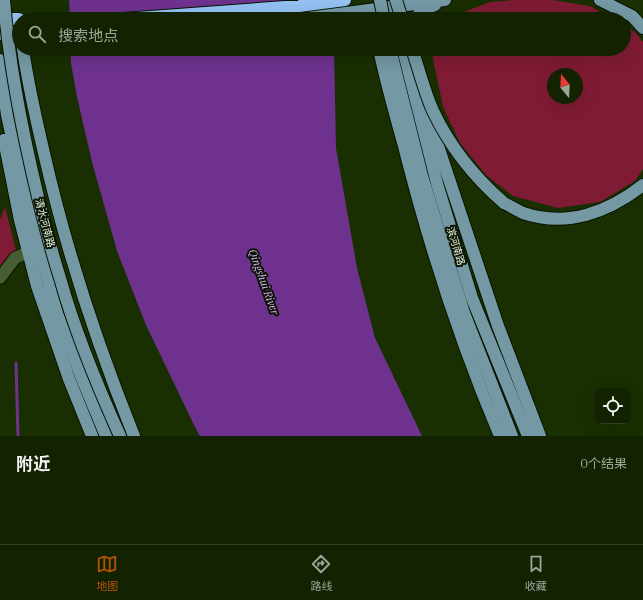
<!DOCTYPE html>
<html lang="zh">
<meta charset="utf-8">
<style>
:root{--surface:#132301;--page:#202f10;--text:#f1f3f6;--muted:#9da499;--line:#324023;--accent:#b45309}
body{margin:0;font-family:"IBM Plex Serif","Noto Sans SC",serif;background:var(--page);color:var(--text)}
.controls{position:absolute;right:12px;bottom:12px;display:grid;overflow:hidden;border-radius:8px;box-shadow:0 4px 16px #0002}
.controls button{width:36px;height:36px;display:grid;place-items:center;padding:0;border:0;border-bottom:1px solid var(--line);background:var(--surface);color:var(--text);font:20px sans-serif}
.compass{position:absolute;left:547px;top:68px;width:36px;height:36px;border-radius:50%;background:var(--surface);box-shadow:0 4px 16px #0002;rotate:342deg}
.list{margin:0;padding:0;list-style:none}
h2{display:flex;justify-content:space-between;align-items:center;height:52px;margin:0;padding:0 16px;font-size:17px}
h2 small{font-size:13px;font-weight:400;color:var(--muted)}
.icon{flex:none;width:22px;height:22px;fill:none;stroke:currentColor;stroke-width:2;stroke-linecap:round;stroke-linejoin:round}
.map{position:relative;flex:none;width:643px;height:436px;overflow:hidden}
.search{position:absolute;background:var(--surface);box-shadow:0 4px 16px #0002;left:12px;right:12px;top:12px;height:44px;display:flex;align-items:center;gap:10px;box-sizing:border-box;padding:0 14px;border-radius:22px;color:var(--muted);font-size:15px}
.sheet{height:108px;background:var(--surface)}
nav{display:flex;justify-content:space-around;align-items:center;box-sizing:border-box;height:56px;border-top:1px solid var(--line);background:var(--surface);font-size:11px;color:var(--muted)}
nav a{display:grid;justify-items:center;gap:2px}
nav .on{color:var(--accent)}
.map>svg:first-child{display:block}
</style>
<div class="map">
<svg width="643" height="436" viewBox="0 0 643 436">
<rect width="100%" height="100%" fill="#192f01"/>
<g fill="#7f1b34" fill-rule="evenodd">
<polygon points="515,0 552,0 590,6 612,19 445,19 490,2"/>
<path d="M624 26 635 32 643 42V169L635 181 600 202 558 208 513 196 486 175 460 143 443 107 431 49H624ZM553 74H577V98H553Z"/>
<polygon points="5,207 17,254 0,273 0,220"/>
</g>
<g fill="#6e328e">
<polygon points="69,0 331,0 333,19 70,19"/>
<polygon points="71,49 334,49 336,148 357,268 375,338 422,436 200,436 194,425 146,325 117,251 92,162 77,97 71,63"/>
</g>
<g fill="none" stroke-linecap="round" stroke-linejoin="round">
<polyline stroke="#6e328e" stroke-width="3" points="16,363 18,436"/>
<defs>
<polyline id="minor" points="0,278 15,258 28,252"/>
<g id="major">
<polyline points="600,0 632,16 643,28"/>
<polyline points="300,19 445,0"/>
<path d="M416 19C420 10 426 8 435 5"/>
<polyline points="0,34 19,35"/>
<path d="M23 49C28 84 36 119 44 153 66 250 97 344 134 436"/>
<path d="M379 49C386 82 395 114 404 146 429 245 460 342 500 436"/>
<polyline points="390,49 422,176 464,313 512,436"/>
<polyline points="403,49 438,187 472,298 528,436"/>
<polyline points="0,60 7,115 28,210 57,313 83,381 106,436"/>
<polyline points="430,110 436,140 498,326 540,436"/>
<polyline points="4,140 20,220 37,286 69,379 92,436"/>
<path d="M504 203C510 206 517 210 523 213 567 228 609 212 643 185"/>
</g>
<g id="highway">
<polyline points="0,19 19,19"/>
<polyline points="123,19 299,6 345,0"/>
</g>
</defs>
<use href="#minor" stroke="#061500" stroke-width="14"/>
<use href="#major" stroke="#061500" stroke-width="14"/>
<use href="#highway" stroke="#061500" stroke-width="14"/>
<use href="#minor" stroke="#455d30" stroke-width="12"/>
<use href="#major" stroke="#7498a4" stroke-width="12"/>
<use href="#highway" stroke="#93c0f1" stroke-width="12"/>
<defs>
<g id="major-bridge">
<path d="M4 0C9 66 22 130 37 193 44 222 51 250 60 278 75 332 97 385 120 436"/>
<polyline points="380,0 384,19"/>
<polyline points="396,0 402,19"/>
<path d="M412 49C419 69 424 91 433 111 450 147 474 177 504 203"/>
</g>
</defs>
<use href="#major-bridge" stroke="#061500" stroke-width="14" stroke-linecap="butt"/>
<use href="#major-bridge" stroke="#7498a4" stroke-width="12"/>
</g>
<g text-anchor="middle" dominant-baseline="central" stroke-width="4" stroke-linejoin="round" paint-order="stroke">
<g font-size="10" fill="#e6f4db" stroke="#0a1403">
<text transform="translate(45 223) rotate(75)">清水河南路</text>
<text transform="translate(456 246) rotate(73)">滨河南路</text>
</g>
<g font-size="11" font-style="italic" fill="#ddb2fa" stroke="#0a1403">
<text transform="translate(264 282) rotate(70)">Qingshui River</text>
</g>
</g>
</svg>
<div class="controls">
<button><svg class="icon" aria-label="locate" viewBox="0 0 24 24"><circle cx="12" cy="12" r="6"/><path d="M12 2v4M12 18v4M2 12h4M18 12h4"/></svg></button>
</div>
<svg class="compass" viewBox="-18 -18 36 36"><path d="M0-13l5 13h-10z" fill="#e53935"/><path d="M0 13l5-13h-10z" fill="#9da499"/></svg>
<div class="search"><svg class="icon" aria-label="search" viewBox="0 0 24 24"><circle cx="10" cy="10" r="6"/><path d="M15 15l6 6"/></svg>搜索地点</div>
</div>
<section class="sheet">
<h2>附近<small>0个结果</small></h2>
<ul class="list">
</ul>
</section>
<nav>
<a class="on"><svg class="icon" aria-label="map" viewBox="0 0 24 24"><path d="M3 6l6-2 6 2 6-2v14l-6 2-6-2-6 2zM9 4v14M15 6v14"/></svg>地图</a>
<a><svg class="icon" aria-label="directions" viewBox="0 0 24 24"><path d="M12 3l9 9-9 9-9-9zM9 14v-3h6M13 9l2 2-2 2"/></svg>路线</a>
<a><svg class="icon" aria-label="saved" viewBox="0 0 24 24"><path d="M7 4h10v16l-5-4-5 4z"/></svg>收藏</a>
</nav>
